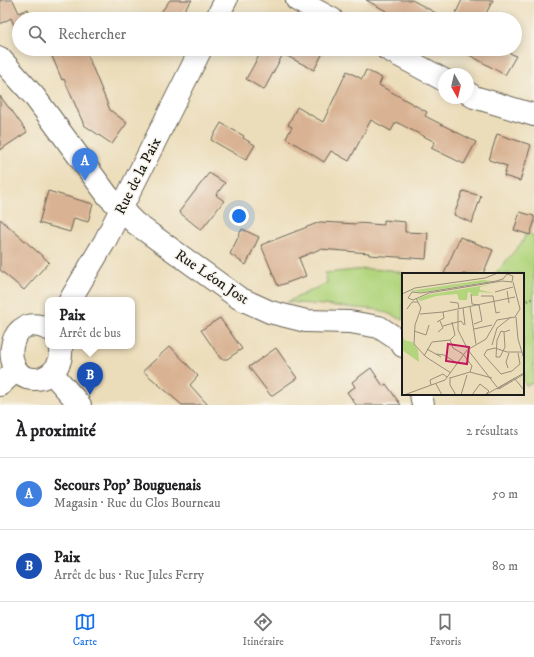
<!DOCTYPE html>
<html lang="fr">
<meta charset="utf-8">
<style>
:root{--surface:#fff;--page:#f2f2f2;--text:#202124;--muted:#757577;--line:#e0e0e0;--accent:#1a73e8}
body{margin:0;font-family:"IM FELL DW Pica",serif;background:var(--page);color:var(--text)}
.compass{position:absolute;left:438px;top:68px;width:36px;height:36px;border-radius:50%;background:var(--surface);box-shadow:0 2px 10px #0003;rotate:172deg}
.you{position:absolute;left:239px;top:216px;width:14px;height:14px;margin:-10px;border:3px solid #fff;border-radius:50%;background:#1a73e8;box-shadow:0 0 0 6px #1a73e833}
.badge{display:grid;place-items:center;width:26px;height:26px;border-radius:50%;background:var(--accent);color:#fff;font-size:13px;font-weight:700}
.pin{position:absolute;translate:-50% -33px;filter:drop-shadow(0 1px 2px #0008)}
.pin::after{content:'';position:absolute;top:21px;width:14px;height:12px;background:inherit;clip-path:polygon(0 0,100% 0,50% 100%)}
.popup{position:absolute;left:45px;top:297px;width:90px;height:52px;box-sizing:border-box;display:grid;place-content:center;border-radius:8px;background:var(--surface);filter:drop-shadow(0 1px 3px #0005);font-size:13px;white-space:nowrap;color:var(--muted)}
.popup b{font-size:15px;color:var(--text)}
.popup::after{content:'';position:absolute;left:50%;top:100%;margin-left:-8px;border:8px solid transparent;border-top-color:var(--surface)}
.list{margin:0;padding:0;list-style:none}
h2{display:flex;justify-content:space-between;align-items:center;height:52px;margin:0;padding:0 16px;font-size:17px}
h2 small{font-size:13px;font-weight:400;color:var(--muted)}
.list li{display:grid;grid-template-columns:26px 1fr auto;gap:12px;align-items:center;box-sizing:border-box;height:72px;padding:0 16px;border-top:1px solid var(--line)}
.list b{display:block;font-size:15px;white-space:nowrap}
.list p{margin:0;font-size:13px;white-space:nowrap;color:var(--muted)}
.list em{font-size:13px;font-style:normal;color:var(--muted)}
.icon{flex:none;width:22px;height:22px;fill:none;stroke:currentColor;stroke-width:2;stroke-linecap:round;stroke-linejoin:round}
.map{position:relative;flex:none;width:534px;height:405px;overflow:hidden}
.search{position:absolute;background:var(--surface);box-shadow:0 2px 10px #0003;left:12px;right:12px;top:12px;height:44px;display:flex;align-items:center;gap:10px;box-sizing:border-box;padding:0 14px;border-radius:22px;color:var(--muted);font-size:15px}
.sheet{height:196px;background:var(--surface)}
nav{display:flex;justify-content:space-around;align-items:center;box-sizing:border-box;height:56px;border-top:1px solid var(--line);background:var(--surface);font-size:11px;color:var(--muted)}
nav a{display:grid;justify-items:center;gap:2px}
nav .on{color:var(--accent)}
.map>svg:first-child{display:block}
</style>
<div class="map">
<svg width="534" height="405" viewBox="0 0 534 405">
<rect width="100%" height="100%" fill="#f7f3e8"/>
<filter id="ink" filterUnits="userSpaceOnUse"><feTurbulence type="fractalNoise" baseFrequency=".025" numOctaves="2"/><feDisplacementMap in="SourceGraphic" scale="8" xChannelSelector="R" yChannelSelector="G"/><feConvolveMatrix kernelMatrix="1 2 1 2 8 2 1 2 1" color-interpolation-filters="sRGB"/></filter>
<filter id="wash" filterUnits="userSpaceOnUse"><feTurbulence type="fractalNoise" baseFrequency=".012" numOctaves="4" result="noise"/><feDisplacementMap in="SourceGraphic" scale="16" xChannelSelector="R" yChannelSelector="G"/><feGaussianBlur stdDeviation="0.9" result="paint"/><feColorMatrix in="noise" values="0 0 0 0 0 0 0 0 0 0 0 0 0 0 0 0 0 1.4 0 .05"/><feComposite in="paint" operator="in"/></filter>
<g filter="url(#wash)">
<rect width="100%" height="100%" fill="#ecddba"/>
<g fill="#b2d57e" stroke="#67784d">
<polygon points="526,233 534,236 534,382 526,386 523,380 523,274 495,274 523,241"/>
<polygon points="366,269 391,270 405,274 403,274 403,320 380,310 287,302 327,283 325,273"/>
</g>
<g id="blocks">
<g fill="#d9b293">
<polygon points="0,0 13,0 19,13 28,9 32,19 19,19 19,33 18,34 11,18 0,24"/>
<polygon points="170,0 192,0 177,19 156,19"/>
<polygon points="366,0 412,0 447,19 401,19"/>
<polygon points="462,0 493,0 483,19 453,19"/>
<polygon points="49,49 85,49 110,110 127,123 112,144 84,125 64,79 62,80"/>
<polygon points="260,49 325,49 314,70 283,54 264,90 246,79 261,52 259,51"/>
<polygon points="459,49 502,49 516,56 505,75"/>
<polygon points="366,70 382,78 379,85 427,112 425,116 476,142 464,164 431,148 435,142 396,122 391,131 371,120 349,161 331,151 324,162 286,138 292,127 288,125 297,107 323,122 347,71 362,79"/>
<polygon points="0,96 9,108 10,108 27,132 0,150"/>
<polygon points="221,123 244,136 243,138 255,145 246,160 211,140"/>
<polygon points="497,134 531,145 520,181 504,176 507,166 489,160"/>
<polygon points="209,173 225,183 216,195 224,201 201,230 179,212"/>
<polygon points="48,191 93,204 88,222 74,218 70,232 39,223"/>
<polygon points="463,191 481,196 472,223 454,215"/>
<polygon points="520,212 534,216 534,223 530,235 514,230"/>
<polygon points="0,219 49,262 24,290 0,270"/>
<polygon points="384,220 405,222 405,232 428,233 426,259 369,255 369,253 320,249 299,258 306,276 278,286 261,245 320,222 357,224 357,223 384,225"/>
<polygon points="242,229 259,237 246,265 230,254"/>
<polygon points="460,237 493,250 483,274 444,274"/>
<polygon points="220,318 242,349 227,359 221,359 201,330"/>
<polygon points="170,346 198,376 190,385 208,405 182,405 143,371"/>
<polygon points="276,348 297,378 271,396 249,367"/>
<polygon points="371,368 383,386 386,384 401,405 356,405 347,392 355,387 352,382"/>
</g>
</g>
</g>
<g filter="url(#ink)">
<use href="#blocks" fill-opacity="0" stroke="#656053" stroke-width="1"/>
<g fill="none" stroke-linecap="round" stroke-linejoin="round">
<defs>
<g id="minor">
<polyline points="297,0 332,19"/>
<polyline points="216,19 226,0"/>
<polyline points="387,49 444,80"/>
<polyline points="0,58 34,96 108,196 135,223 239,298 270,312 306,321 350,322 379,327 400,341 403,346"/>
<polyline points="468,93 474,97 534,115"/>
<polyline points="70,300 105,241 201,49"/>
<path d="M48 329C9 310 0 369 27 378 35 380 44 379 51 373 59 367 62 357 61 346"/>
<polyline points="52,373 80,405"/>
<polyline points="0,385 15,371"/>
<polyline points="421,394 423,405"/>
</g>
</defs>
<use href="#minor" stroke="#656053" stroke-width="24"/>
<polyline stroke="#656053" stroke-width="2.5" stroke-dasharray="1 3" stroke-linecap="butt" points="523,302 534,298"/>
<use href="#minor" stroke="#fff" stroke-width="22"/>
</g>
</g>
<g text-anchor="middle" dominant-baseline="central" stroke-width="3" stroke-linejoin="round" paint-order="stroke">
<g font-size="15" fill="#1c1c1c" stroke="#f7f3e8">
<text transform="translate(138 176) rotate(-63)">Rue de la Paix</text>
<text transform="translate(212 277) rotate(34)">Rue Léon Jost</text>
</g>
</g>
<g transform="translate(402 273)">
<rect width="122" height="122" fill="#ecddba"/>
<path d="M81 7 90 8 20 19 7 18ZM90 11 78 14V17L92 20 77 19 76 23H70L69 20 66 19 65 27H57L55 21 34 23 19 28 15 26 25 22ZM0 59 2 67 10 69 16 77 17 89 0 77Z" fill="#b2d57e"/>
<path fill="none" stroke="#99907b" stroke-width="1" d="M105 1 111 3 110 9 100 8 27 20 11 27 6 25 10 19 19 20 94 8 101 6ZM111 9 118 36 113 44M105 18 107 30M93 19 111 14M0 21 13 15 83 5 96 0M69 21 70 31 77 32 80 48 72 51M79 23H91L94 40 98 39M14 25 19 35 13 52 12 71 24 84 49 100M48 29 56 30 57 36M68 34 74 71M61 35 63 52M5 36 10 29H16M56 37V57L65 75M18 41 41 39 113 24M114 44 116 66 122 86M35 49 42 45 41 39M41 53 59 48 62 52M72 56 90 52M12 58 24 62 27 52M36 59 41 55 38 48M102 59 99 58 95 67 94 84H98L103 74 102 59 108 57M48 67 53 62 50 49M90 72 95 55 109 44M25 76 39 84M67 76 84 66 95 47 113 44M66 77 95 114M116 80 118 91 110 98 99 101 82 82 85 77 93 75 105 79H120M34 81 42 82 55 90M22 83 30 69 48 67 51 75 61 81 70 93 68 99M106 95 104 89 107 80M68 99 90 105M48 104V112L54 122M48 105 68 99M113 106 122 117M34 111 40 122M29 112 28 107 41 101 45 104M97 115 95 116 113 105M97 116 122 101M2 122 43 107 65 77M59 122 65 102M70 122 78 111 87 118 83 122M83 122 122 100"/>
<path fill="#c2185b" fill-opacity="0.15" stroke="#c2185b" stroke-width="2" d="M46 71 67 74 65 91 44 88Z"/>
<rect width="122" height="122" fill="none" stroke="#1c1c1c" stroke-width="2"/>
</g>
</svg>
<svg class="compass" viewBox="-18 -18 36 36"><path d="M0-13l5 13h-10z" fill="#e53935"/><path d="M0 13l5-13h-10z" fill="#757577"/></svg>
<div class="you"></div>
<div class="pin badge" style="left:85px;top:181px;background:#3f7fe0">A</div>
<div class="pin badge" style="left:90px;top:395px;background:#1a4fb4">B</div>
<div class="popup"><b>Paix</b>Arrêt de bus</div>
<div class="search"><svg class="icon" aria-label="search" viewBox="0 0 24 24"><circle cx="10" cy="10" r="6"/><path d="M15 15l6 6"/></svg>Rechercher</div>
</div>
<section class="sheet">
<h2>À proximité<small>2 résultats</small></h2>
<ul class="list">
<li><span class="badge" style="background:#3f7fe0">A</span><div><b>Secours Pop' Bouguenais</b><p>Magasin · Rue du Clos Bourneau</p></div><em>50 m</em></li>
<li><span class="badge" style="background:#1a4fb4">B</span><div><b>Paix</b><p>Arrêt de bus · Rue Jules Ferry</p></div><em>80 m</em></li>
</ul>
</section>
<nav>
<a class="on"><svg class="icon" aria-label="map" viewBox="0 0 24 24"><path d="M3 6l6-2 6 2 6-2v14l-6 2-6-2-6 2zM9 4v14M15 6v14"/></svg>Carte</a>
<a><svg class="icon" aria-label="directions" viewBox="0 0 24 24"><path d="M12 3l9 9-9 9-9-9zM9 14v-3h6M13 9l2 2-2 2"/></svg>Itinéraire</a>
<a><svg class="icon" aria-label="saved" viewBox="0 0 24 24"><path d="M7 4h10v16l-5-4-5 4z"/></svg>Favoris</a>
</nav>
